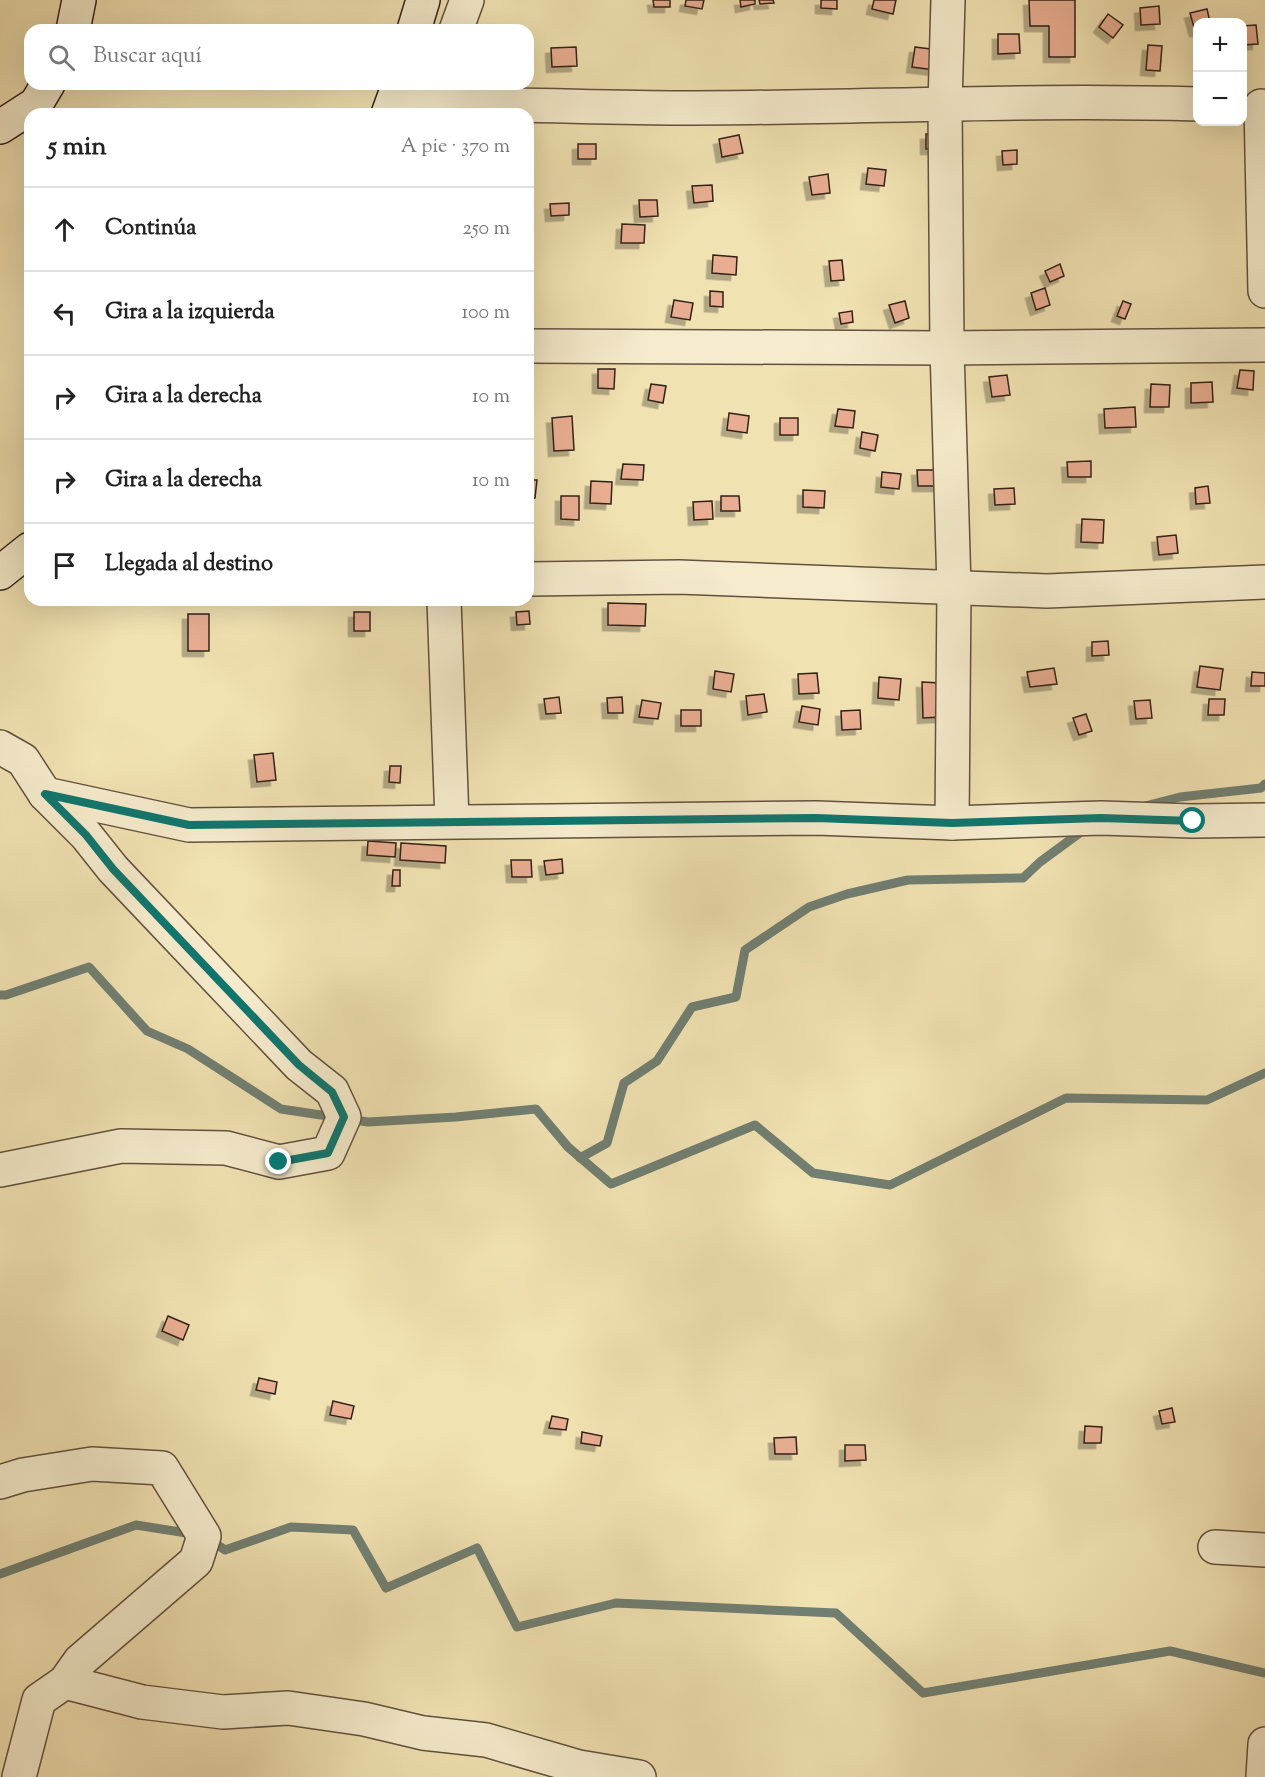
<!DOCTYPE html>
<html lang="es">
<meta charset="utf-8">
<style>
:root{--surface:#fff;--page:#f6f6f6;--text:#222;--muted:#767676;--line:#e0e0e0}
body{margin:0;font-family:"Sorts Mill Goudy",serif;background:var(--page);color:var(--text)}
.controls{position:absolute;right:18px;top:18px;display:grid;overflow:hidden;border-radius:12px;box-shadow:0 6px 24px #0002}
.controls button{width:54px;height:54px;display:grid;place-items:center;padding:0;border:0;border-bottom:2px solid var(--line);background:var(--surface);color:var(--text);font:30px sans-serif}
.stop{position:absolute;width:18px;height:18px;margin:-14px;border:4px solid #0f766e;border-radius:50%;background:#fff}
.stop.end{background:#0f766e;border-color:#fff;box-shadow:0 2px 6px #0008}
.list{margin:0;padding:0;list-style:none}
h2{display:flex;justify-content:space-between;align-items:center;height:78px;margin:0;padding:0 24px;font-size:26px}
h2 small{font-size:20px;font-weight:400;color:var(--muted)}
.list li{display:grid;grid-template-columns:39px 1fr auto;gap:18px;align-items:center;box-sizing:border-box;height:84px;padding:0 24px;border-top:2px solid var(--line)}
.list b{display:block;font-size:22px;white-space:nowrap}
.list em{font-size:20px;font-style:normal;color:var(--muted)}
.icon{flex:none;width:33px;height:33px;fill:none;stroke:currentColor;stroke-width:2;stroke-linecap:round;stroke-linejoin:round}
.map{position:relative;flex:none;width:1265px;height:1777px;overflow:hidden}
.search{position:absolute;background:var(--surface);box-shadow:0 6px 24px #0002;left:24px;top:24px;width:510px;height:66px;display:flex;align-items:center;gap:15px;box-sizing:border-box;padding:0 21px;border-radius:18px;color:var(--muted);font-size:22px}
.panel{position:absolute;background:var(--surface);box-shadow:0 6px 24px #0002;left:24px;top:108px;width:510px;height:498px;border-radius:18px}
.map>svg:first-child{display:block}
</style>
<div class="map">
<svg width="1265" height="1777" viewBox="0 0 1265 1777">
<defs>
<filter id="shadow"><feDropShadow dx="-5.5" dy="5.5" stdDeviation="0" flood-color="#0004"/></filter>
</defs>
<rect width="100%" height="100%" fill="#f1e2b2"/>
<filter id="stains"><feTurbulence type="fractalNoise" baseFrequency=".00333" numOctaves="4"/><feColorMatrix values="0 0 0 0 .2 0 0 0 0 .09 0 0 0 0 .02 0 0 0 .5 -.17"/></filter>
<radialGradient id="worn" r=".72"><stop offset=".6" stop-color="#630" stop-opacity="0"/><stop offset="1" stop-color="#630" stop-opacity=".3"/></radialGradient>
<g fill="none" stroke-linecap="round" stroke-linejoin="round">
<g stroke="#717f72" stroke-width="9">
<polyline points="1145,806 1180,797 1261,788 1265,784"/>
<polyline points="0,995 6,995 89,967 147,1031 188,1049 281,1109 368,1122 456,1117 536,1109 568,1147 611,1184 755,1125 813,1173 890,1185 1066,1098 1207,1100 1265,1073"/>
<polyline points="580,1158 607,1143 624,1083 657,1061 692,1007 736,997 745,950 809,907 847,894 908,880 1023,878 1040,862 1085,829"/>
<polyline points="209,1539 225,1550 291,1527 353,1530 386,1588 477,1548 517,1627 616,1603 836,1613 923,1693 1170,1651 1265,1673"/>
<polyline points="0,1574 136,1525 193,1534"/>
</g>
</g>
<g fill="#e9ae92" stroke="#332119" stroke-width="1.5" filter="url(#shadow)">
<polygon points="653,0 670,0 670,7 654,7"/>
<polygon points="686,0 704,0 702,9 685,6"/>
<polygon points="740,0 755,0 755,4 741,7"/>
<polygon points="759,0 773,0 774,3 760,4"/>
<polygon points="821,0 837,0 837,9 821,8"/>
<polygon points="874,0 896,0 893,14 872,9"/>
<polygon points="1029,0 1075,0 1075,57 1049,57 1049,26 1030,26"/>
<polygon points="1159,6 1160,24 1141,25 1140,8"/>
<polygon points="1207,9 1210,22 1198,22 1198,31 1195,31 1190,13"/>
<polygon points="1108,14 1123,25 1113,38 1099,27"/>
<polygon points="1256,25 1258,44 1242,45 1242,26"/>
<polygon points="998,34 1019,34 1020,53 998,54"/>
<polygon points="1148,45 1162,46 1160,71 1146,70"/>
<polygon points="576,47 577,66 552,67 551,48"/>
<polygon points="915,47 938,50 935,70 912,67"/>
<polygon points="926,134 942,134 941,149 926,149"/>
<polygon points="739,135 743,153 722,157 719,139"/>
<rect x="578" y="144" width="18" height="15"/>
<polygon points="1017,150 1017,164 1003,165 1002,151"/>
<polygon points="868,168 886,170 884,186 866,184"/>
<polygon points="828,174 830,193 812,195 809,177"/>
<polygon points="712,185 713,201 694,203 692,186"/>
<polygon points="639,200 657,200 658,216 640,217"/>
<polygon points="569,203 569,215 551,216 550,204"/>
<polygon points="622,224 645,225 644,243 621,243"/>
<polygon points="713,255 737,257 736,275 712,273"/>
<polygon points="842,260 844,280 831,281 829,261"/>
<polygon points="1060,264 1064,276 1050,282 1045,271"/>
<polygon points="1045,288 1050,305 1036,310 1031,293"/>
<polygon points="710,291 723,292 723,307 710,306"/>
<polygon points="674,300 693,303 690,320 671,317"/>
<polygon points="905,301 909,318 895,323 889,305"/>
<polygon points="1123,301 1131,304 1125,319 1117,316"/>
<polygon points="852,311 853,322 841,324 839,313"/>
<polygon points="598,369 615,369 614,389 598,388"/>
<polygon points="1240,370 1254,371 1253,390 1237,388"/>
<polygon points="1007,375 1010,395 992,397 989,377"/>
<polygon points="1212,382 1213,402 1191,403 1191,383"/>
<polygon points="651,384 666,386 663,403 648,400"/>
<polygon points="1151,384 1170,385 1169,407 1150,407"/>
<polygon points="1135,407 1136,427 1105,428 1104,409"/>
<polygon points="838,409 855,411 853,428 835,426"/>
<polygon points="729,413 749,416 747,433 727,430"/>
<polygon points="572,416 574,450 554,451 552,418"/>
<rect x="780" y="418" width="18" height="17"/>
<polygon points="862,432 878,435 875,451 860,448"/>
<polygon points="1091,461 1091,477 1068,477 1067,462"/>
<polygon points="623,464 644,465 643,480 621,479"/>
<polygon points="917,470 940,470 940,486 918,486"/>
<polygon points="882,472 901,474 899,489 881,487"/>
<polygon points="528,480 537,480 535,498 528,498"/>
<polygon points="591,481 612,482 611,504 590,503"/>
<polygon points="1208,486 1210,503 1196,504 1195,488"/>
<polygon points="1014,488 1015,504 995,505 994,489"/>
<polygon points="803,490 825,491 824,508 803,507"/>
<polygon points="561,496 579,496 579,520 561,519"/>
<polygon points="721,496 739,496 740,511 721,511"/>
<polygon points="712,501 713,519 694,520 693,502"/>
<polygon points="1082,519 1104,520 1103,543 1081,542"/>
<polygon points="1176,535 1178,553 1159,555 1157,537"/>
<polygon points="608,603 646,604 645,626 608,625"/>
<polygon points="529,611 530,624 517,625 516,612"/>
<rect x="354" y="612" width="16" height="19"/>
<rect x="188" y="614" width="21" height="37"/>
<polygon points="1108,641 1109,655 1092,656 1092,642"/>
<polygon points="1200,666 1223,669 1220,690 1197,687"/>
<polygon points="1054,668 1057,684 1030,687 1027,672"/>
<polygon points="715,671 734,674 731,692 713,689"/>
<polygon points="1252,672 1265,673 1265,686 1251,686"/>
<polygon points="817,673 819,693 799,694 798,674"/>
<polygon points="879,677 901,679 899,700 878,698"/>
<polygon points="922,682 940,683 941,717 923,718"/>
<polygon points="764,694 767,712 748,715 746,696"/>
<polygon points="559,697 561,713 546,714 544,699"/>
<polygon points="622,697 623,713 608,713 607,698"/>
<polygon points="1209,699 1225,699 1224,715 1208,715"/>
<polygon points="642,700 661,703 658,719 639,717"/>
<polygon points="1150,700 1152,718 1136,719 1134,701"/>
<polygon points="802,706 820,709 818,725 799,722"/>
<rect x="681" y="710" width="20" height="16"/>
<polygon points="860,710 861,729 842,730 841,711"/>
<polygon points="1086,714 1092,731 1079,735 1073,718"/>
<polygon points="273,753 276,780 257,782 254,755"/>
<polygon points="390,766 401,766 400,783 389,782"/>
<polygon points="368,841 396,843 395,857 367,855"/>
<polygon points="401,843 446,846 445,863 400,860"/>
<polygon points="562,859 563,873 546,875 544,861"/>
<polygon points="511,860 531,860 532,877 512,877"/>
<polygon points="393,870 400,870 400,886 392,886"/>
<polygon points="168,1316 189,1325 183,1340 162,1331"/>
<polygon points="259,1378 277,1382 275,1394 256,1390"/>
<polygon points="333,1401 354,1406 351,1419 330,1415"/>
<polygon points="1172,1408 1175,1422 1162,1424 1159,1411"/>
<polygon points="552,1416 568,1419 566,1430 549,1428"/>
<polygon points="1085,1426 1102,1427 1101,1443 1084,1443"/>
<polygon points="582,1432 602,1436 600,1446 581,1443"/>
<polygon points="796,1437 797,1454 775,1454 774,1438"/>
<polygon points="845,1445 865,1445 866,1460 845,1461"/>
</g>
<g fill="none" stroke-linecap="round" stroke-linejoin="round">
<defs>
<g id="street">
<polyline points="948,0 945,104 947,348 954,588 952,823"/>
<polyline points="456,30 467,0"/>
<path d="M392 106C489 102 586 108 683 108 855 108 1026 99 1198 104"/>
<polyline points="1261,106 1265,291"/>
<polyline points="528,346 947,348 1265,345"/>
<polyline points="528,579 679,577 1047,591 1265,582"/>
<polyline points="444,600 452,821"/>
<polyline points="0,747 23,760 45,794 86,835 113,869 299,1065 332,1091 344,1117 328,1153 279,1162 226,1148 121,1146 0,1170"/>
<polyline points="45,794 189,825 816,818 952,823 1101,818 1193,821 1265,820"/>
<polyline points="0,1482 23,1475 92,1464 162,1468 204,1536 196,1561 80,1661 65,1682 39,1700 19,1777"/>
<polyline points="1215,1547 1265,1550"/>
<polyline points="65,1682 142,1702 223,1712 288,1708 364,1719 423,1733 486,1740 579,1767 639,1777"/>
<polyline points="1263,1777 1265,1744"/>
</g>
<g id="secondary">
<polyline points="73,30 79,0"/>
<polyline points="414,30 423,0"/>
<polyline points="388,114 399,84"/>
<polyline points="0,127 36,104 48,84"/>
<polyline points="0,573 30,549"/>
</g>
</defs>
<use href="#street" stroke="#62513f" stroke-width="36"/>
<use href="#secondary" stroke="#332119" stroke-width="36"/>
<use href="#street" stroke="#f6eccd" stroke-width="33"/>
<use href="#secondary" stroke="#f6eccd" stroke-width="33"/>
</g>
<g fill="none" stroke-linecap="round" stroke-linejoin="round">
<polyline stroke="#0f766e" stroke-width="8" points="279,1162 328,1153 344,1117 332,1092 299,1065 113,869 86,835 45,794 189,825 816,818 952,823 1101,818 1193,821"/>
</g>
<rect width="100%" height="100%" filter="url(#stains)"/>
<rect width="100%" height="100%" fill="url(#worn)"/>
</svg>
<div class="controls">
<button>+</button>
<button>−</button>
</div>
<div class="stop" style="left:1193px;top:821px"></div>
<div class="stop end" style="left:279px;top:1162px"></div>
<div class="search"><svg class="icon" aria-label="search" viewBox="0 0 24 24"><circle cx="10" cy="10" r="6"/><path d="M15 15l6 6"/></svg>Buscar aquí</div>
<section class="panel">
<h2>5 min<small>A pie · 370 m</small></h2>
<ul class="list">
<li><svg class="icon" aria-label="ahead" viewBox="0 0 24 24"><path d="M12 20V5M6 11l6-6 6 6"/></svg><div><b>Continúa</b></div><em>250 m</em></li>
<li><svg class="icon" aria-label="left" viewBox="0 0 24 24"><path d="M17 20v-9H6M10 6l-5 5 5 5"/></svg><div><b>Gira a la izquierda</b></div><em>100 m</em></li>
<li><svg class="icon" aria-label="right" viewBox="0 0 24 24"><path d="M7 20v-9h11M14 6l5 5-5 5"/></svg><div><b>Gira a la derecha</b></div><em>10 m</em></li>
<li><svg class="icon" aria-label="right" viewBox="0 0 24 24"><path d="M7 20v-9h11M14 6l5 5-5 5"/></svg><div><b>Gira a la derecha</b></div><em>10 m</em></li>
<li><svg class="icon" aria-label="arrive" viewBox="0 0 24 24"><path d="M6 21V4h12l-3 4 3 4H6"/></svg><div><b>Llegada al destino</b></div></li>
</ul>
</section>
</div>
